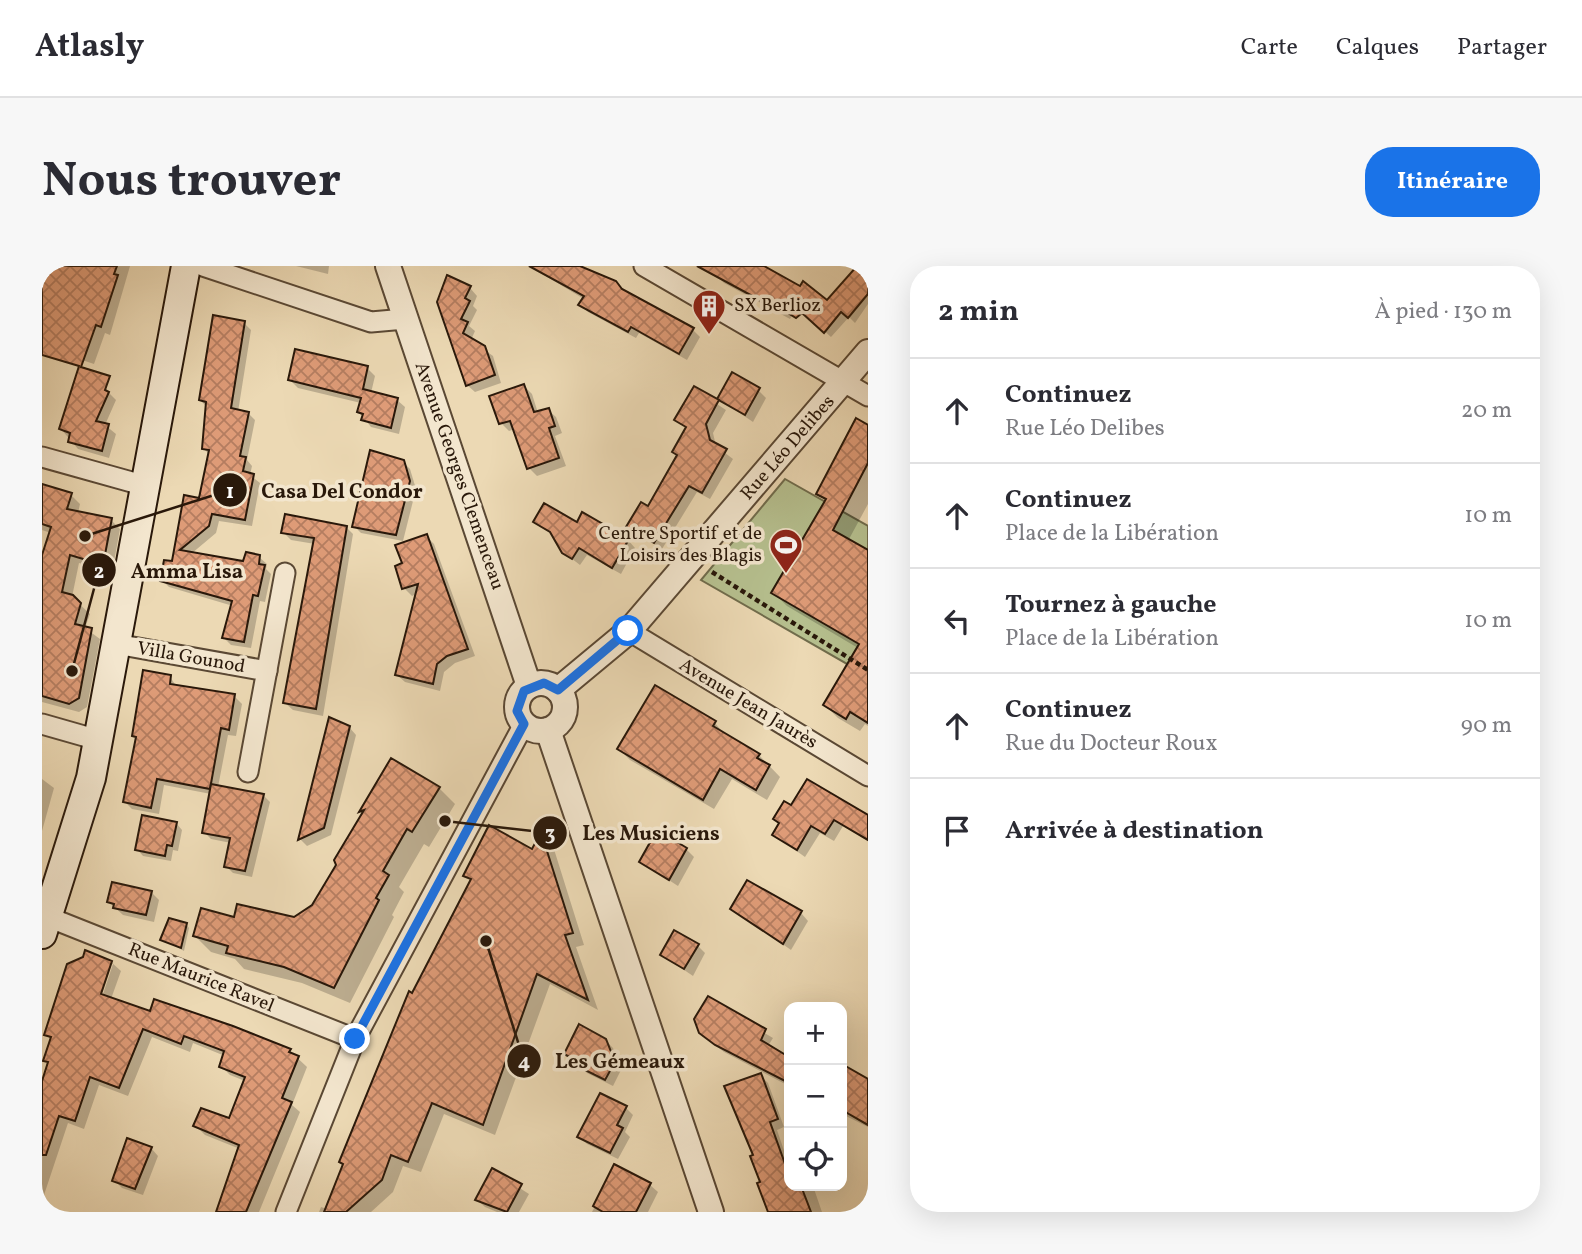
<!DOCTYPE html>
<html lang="fr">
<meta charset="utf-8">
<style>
:root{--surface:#fff;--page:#f7f7f7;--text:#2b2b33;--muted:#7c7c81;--line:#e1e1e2;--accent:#1a73e8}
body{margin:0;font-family:Vollkorn,serif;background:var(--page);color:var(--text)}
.controls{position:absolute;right:21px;bottom:21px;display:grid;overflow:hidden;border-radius:14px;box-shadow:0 7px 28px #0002}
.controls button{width:63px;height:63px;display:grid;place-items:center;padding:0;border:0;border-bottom:2px solid var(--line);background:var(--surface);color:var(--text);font:35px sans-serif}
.stop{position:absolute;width:21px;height:21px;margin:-16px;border:5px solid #1a73e8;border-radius:50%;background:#fff}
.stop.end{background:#1a73e8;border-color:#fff;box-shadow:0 2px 7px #0008}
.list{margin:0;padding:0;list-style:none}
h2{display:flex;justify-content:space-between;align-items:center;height:91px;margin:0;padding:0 28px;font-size:30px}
h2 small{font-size:23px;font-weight:400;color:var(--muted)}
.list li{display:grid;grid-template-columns:46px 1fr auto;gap:21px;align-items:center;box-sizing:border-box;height:105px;padding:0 28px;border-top:2px solid var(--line)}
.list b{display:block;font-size:26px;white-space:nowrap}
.list p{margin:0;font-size:23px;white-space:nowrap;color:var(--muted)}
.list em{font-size:23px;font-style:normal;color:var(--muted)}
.icon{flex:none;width:38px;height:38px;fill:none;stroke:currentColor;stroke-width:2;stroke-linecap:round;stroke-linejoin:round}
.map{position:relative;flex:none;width:826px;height:946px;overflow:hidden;border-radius:28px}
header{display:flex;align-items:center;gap:42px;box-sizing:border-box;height:98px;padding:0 35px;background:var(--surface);border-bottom:2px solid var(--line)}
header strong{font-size:33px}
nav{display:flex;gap:38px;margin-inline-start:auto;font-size:24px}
.intro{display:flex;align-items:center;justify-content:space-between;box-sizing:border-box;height:168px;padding:0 42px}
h1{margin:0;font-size:49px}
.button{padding:18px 32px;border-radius:28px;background:var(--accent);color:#fff;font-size:24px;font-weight:700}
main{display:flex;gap:42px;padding:0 42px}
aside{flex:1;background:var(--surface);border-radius:28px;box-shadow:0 7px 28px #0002}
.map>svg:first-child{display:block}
</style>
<header>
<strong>Atlasly</strong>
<nav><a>Carte</a><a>Calques</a><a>Partager</a></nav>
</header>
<div class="intro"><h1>Nous trouver</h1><a class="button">Itinéraire</a></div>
<main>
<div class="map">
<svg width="826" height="946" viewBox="0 0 826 946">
<defs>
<pattern id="building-cross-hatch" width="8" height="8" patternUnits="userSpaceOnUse" patternTransform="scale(1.75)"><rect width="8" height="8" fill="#de9b77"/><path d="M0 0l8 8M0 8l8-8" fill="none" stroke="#b47d60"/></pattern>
</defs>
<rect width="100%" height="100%" fill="#ecd9b4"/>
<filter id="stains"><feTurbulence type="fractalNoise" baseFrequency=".00286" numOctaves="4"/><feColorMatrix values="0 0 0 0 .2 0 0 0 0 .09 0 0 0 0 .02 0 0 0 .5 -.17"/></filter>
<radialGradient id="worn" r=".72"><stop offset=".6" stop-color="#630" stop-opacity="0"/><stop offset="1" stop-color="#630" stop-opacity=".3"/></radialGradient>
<polygon fill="#b6c08f" stroke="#706c4c" stroke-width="2" points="743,213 826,260 826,410 659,314"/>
<g fill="#0003" fill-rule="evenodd">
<polygon points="1,0 88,0 68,69 63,67 52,98 13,85 0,48"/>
<polygon points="254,0 287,0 286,8"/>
<polygon points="487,0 535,0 650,63 658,71 645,94 597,67 594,72 546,46 539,39 542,33"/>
<polygon points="680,0 716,0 762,28 748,53 682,17 674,9"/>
<polygon points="812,0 826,0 826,38 813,57 807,51 789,71 770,54 815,2"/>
<polygon points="428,22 435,30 431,40 435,44 427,60 433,65 429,74 451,90 459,117 433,126 425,119 396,36"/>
<polygon points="202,57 209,64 196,146 206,147 213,154 205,194 210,200 208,209 218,217 210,260 177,255 174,267 149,288 202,297 217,291 225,298 224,303 229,308 223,336 218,335 209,382 189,379 182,372 191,340 127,321 120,314 131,297 159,234 168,189 161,182 165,141 158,134"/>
<polygon points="325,102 333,110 329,127 355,134 363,141 357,168 329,161 317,146 319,137 256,122 248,114"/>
<polygon points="482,120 490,128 496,147 506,144 514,151 520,167 513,170 524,200 495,210 487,202 473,163 467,165 459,157"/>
<polygon points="652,123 684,144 671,167 674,180 691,193 668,233 655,226 620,283 587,261 607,243 636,190 645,163 634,154"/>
<polygon points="716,124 724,132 711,156 677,133"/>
<polygon points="66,126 74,134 63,159 74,168 67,192 36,183 19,163"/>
<polygon points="826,160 826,238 806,275 826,286 826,460 823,458 818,465 796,452 783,439 816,382 745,340 731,326 784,236 776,227"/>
<polygon points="361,196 368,203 374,223 361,275 319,267 312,260"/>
<polygon points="0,220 29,229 38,238 36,247 69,254 78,263 70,307 37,297 30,331 48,348 43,362 58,373 45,441 37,446 0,436 0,295 9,267 0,264"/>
<polygon points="493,256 535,259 586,274 593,282 579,308 545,289 538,299 521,286 512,270"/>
<polygon points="304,261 311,268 281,450 251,444 243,437 273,278 249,274 241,266"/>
<polygon points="384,270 392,278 433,390 413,397 402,406 398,425 363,416 355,409 375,328 370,330 362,322 362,298"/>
<polygon points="128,411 135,421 192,430 200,438 194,470 186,469 176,521 221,529 228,536 210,611 191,607 184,600 189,577 169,573 162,566 169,528 122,519 117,548 90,543 83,536 95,473 92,470"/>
<polygon points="673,457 683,469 717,489 738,511 725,534 690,513 672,543 588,494 577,483"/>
<polygon points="307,461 314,469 289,569 265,580 258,573"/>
<polygon points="350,494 397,522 413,538 387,581 382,578 357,621 362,626 350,649 352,651 308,737 260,717 202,703 193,693 169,686 153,670 193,653 252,653 271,640 296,599 321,548 319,546"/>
<polygon points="0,513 12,522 0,565"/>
<polygon points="749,541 826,553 826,575 801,560 792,575 778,567 763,591 732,569"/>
<polygon points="134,557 140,564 136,585 131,584 129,595 101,590 95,583"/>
<polygon points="499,569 511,580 542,679 534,681 556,744 508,718 453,869 402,848 379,906 361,900 351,926 329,946 277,946 279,941 285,943 371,730 430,615 424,609 491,585"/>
<polygon points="644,583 652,591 636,620 599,596"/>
<polygon points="109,626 117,634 112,656 81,649 67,636"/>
<polygon points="691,643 759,647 766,655 749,684"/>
<polygon points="144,658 147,662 142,685 120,673"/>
<polygon points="656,680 663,687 651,710 620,689"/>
<path d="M44 686 69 696 79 705 69 733 109 747 113 735 190 761 248 785 265 801 250 839 258 846 217 946H177L198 883 163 869 154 860 160 844 188 855 203 815 188 809 179 800 183 790 151 777 148 786 110 771 86 830 57 819 42 863 26 857 0 935V821L7 798 3 794 10 775 4 768 27 700 42 693ZM67 698H71L58 737 54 736Z"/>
<polygon points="666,733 731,772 726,780 747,792 747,820 682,786 666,774"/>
<polygon points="563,774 571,782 579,804 571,820 545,807 524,787"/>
<polygon points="800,800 826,815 826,861 800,848"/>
<polygon points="718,809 726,817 742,861 735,864 747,899 747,920 771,920 780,946 728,946 720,917"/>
<polygon points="584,842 591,849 583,866 588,871 576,893 545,878 537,870"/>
<polygon points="109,882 116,890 101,929 80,922 72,914"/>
<polygon points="573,901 608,919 616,926 606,946 550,946"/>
<polygon points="450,904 487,928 477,946 455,946 443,941 435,934"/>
</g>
<g fill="url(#building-cross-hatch)" stroke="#29180a" stroke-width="2">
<polygon points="0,0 75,0 72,8 76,9 59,61 54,59 39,101 68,110 63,124 67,126 54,155 67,158 60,185 26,176 28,167 17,163 37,100 0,89"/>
<polygon points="487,0 538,0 574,15 580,23 652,62 637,88 589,61 586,66 536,39 542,30"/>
<polygon points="655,0 722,0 758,20 761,15 785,34 815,0 826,0 826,28 806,52 799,46 782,67 760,47 754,52 741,44 740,46"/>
<polygon points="405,9 429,20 423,32 428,35 419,53 426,56 421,67 443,80 453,109 424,120 395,36"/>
<polygon points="171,49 203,55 189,142 207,146 198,190 204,191 201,205 212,208 203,254 170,248 167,260 138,284 201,295 204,286 218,289 217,298 223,299 216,330 211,329 202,376 180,372 190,335 118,315 122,294 130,295 142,229 157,232 167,184 160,183 164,136 157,134"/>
<polygon points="253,83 326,100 321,123 356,132 349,162 319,154 321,148 315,146 319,132 246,114"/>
<polygon points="690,106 718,122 703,149 675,133"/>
<polygon points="482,118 492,146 507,142 513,160 507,162 517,192 485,203 468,155 457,158 447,130"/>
<polygon points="652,120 677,134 664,158 668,174 685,183 660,227 647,220 612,277 584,261 599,236 606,240 635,189 630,186 644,161 632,154"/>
<polygon points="814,152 826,159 826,197 791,264 826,284 826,457 808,446 804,453 781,439 817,378 729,327 784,233 774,228"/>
<polygon points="328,184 362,194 368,215 354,269 310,261"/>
<polygon points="0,218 30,227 25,243 70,252 61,299 28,289 20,326 31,329 39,337 33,358 50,362 37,432 27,438 0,430 0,289 9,261 0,258"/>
<polygon points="502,237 535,256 540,246 587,273 570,302 537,282 530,293 520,287 508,266 491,256"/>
<polygon points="243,248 305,260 274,443 241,437 272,272 239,267"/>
<polygon points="385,268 426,383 405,390 395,398 391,418 353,409 376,318 360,323 353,300 360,297 353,279"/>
<polygon points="101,404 129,409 128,418 193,428 187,464 179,462 168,523 115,513 109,542 81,536 94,471 90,470"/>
<polygon points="613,419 674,455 671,460 718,488 715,492 728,499 714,524 678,503 661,534 575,483"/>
<polygon points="287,451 308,460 282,562 256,574"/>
<polygon points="349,492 398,521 370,566 365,563 341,605 347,609 334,632 337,634 292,722 242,701 184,687 186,680 151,670 159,642 192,651 195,638 252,651 270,639 294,599 292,594 322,544 317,546"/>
<polygon points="765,513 826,549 826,574 792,554 783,568 769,560 755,584 730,569 737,557 731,553 742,535 749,539"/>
<polygon points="169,518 222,528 203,605 182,601 188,572 160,567"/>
<polygon points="100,549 135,556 130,580 125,579 123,590 93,584"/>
<polygon points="447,559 490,583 499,566 531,667 523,669 546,734 495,708 441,859 390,837 366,896 349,889 340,914 304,946 282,946 301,898 297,896 367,725 370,727 429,613 421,610"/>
<polygon points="615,564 645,582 627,614 597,596"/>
<polygon points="705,614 760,645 741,678 688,643"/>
<polygon points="70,616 110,625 104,649 71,642 72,638 65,636"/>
<polygon points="127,652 145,657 139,682 118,674"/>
<polygon points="632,664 657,678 642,703 618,689"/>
<polygon points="43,684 70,695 59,728 108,745 112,733 191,760 249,783 247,786 257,790 240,832 250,836 204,946 174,946 197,879 151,860 159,842 187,852 203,811 177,801 182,785 142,770 139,778 101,763 77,822 48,811 33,855 17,850 4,889 0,889 0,815 6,796 1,795 9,771 2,769 25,698 41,691"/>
<polygon points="666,730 724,763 719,774 747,791 747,817 673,779 657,767 652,753"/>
<polygon points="537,758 564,773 573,796 563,814 535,800 537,796 522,788"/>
<polygon points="800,798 826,813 826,859 800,844"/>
<polygon points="719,807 736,853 728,856 747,909 747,920 759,920 769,946 726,946 715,917 718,916 708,890 711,889 682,820"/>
<polygon points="558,827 585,840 575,859 581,862 568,887 535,871"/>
<polygon points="85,872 110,881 93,923 70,915"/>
<polygon points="572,898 609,917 594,946 561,946 551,940"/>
<polygon points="450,902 480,918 465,946 433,934"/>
</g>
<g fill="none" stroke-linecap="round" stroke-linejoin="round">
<defs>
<g id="minor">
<polyline points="161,0 329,56 363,53"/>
<polyline points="602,0 826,130"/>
<polyline points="0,191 104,220"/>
<polyline points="587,365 826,510"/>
<polyline points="74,378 225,405"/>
<polyline points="0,458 56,474"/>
<polyline points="206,506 243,307"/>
<polyline points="6,651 313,773"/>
<polyline points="244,946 313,773 482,458"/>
</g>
<g id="tertiary">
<polyline points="346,0 487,420"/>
<circle cx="499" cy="441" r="24"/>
<polyline points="516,424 587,365 826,86"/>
<polyline points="506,464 669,946"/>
</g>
<polyline id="secondary" points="0,668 49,512 144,0"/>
</defs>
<use href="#minor" stroke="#5a4834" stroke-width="23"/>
<use href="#tertiary" stroke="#5a4834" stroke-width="28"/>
<use href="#secondary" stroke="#29180a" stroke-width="32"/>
<polyline stroke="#29180a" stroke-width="4.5" stroke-dasharray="5 3.5" stroke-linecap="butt" points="670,306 826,404"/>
<use href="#minor" stroke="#f3e6ce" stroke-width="19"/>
<use href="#tertiary" stroke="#f3e6ce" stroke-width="24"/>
<use href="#secondary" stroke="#f3e6ce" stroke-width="28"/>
</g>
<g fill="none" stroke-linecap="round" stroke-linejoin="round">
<polyline stroke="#1a73e8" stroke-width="9" points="313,773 482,458 475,445 482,425 502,417 516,424 586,365"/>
</g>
<defs>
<symbol id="building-pin" viewBox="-11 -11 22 30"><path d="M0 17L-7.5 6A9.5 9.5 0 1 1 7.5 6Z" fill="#8f2418" stroke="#f3e6ce"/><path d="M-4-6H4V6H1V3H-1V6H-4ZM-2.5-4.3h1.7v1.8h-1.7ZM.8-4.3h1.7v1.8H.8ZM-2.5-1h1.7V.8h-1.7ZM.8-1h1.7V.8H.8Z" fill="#fff"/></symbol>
<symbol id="stadium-pin" viewBox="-11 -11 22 30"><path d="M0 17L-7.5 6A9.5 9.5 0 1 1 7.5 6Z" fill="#8f2418" stroke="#f3e6ce"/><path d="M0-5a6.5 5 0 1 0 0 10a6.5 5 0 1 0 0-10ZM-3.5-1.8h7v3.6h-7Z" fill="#fff"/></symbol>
</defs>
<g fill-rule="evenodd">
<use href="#building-pin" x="648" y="21" width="38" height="52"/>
<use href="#stadium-pin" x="725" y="260" width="38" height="52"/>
</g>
<g text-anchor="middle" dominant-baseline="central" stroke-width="7" stroke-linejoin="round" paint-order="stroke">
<g font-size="19" fill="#29180a" stroke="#f3e6ce" text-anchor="start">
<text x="692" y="40">SX Berlioz</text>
<text x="720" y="268" text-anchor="end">Centre Sportif et de<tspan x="720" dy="22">Loisirs des Blagis</tspan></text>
</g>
<g font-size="19" fill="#29180a" stroke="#f3e6ce">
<text transform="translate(746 182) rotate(-49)">Rue Léo Delibes</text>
<text transform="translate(417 210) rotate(71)">Avenue Georges Clemenceau</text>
<text transform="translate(149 392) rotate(10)">Villa Gounod</text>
<text transform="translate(706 438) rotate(31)">Avenue Jean Jaurès</text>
<text transform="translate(159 712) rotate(22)">Rue Maurice Ravel</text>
</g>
</g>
<path fill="none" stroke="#29180a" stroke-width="2.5" d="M43 270L188 224M30 405L57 304M403 555L508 567M444 675L482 795"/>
<g fill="#29180a" stroke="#f3e6ce" stroke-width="2.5">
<circle cx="43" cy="270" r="7"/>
<circle cx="30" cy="405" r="7"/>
<circle cx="403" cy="555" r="7"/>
<circle cx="444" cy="675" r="7"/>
<circle cx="188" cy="224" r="18"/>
<circle cx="57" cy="304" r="18"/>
<circle cx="508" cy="567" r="18"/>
<circle cx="482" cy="795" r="18"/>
</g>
<g font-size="21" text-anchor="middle" font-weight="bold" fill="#fff">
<text x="188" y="232">1</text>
<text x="57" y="312">2</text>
<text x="508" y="574">3</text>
<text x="482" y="802">4</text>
</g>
<g font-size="21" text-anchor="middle" font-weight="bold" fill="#29180a" stroke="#f3e6ce" stroke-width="7" stroke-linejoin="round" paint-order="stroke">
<text x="300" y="232">Casa Del Condor</text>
<text x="145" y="312">Amma Lisa</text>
<text x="609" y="574">Les Musiciens</text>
<text x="578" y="802">Les Gémeaux</text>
</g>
<rect width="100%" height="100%" filter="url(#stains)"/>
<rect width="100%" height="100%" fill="url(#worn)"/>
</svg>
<div class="controls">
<button>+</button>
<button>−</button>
<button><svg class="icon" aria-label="locate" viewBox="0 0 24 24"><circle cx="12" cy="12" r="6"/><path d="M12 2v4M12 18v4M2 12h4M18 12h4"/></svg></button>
</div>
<div class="stop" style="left:586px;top:365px"></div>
<div class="stop end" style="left:313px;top:773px"></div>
</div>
<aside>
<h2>2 min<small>À pied · 130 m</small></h2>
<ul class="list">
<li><svg class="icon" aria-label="ahead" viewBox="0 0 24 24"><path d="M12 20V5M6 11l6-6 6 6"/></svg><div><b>Continuez</b><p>Rue Léo Delibes</p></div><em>20 m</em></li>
<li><svg class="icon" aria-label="ahead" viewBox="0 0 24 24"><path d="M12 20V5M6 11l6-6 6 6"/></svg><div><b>Continuez</b><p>Place de la Libération</p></div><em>10 m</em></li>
<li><svg class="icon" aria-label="left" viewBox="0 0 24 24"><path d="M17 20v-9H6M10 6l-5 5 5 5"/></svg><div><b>Tournez à gauche</b><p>Place de la Libération</p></div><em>10 m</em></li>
<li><svg class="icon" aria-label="ahead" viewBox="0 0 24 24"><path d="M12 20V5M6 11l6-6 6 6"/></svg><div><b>Continuez</b><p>Rue du Docteur Roux</p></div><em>90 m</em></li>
<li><svg class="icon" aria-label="arrive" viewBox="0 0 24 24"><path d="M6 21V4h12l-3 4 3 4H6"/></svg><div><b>Arrivée à destination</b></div></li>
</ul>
</aside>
</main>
